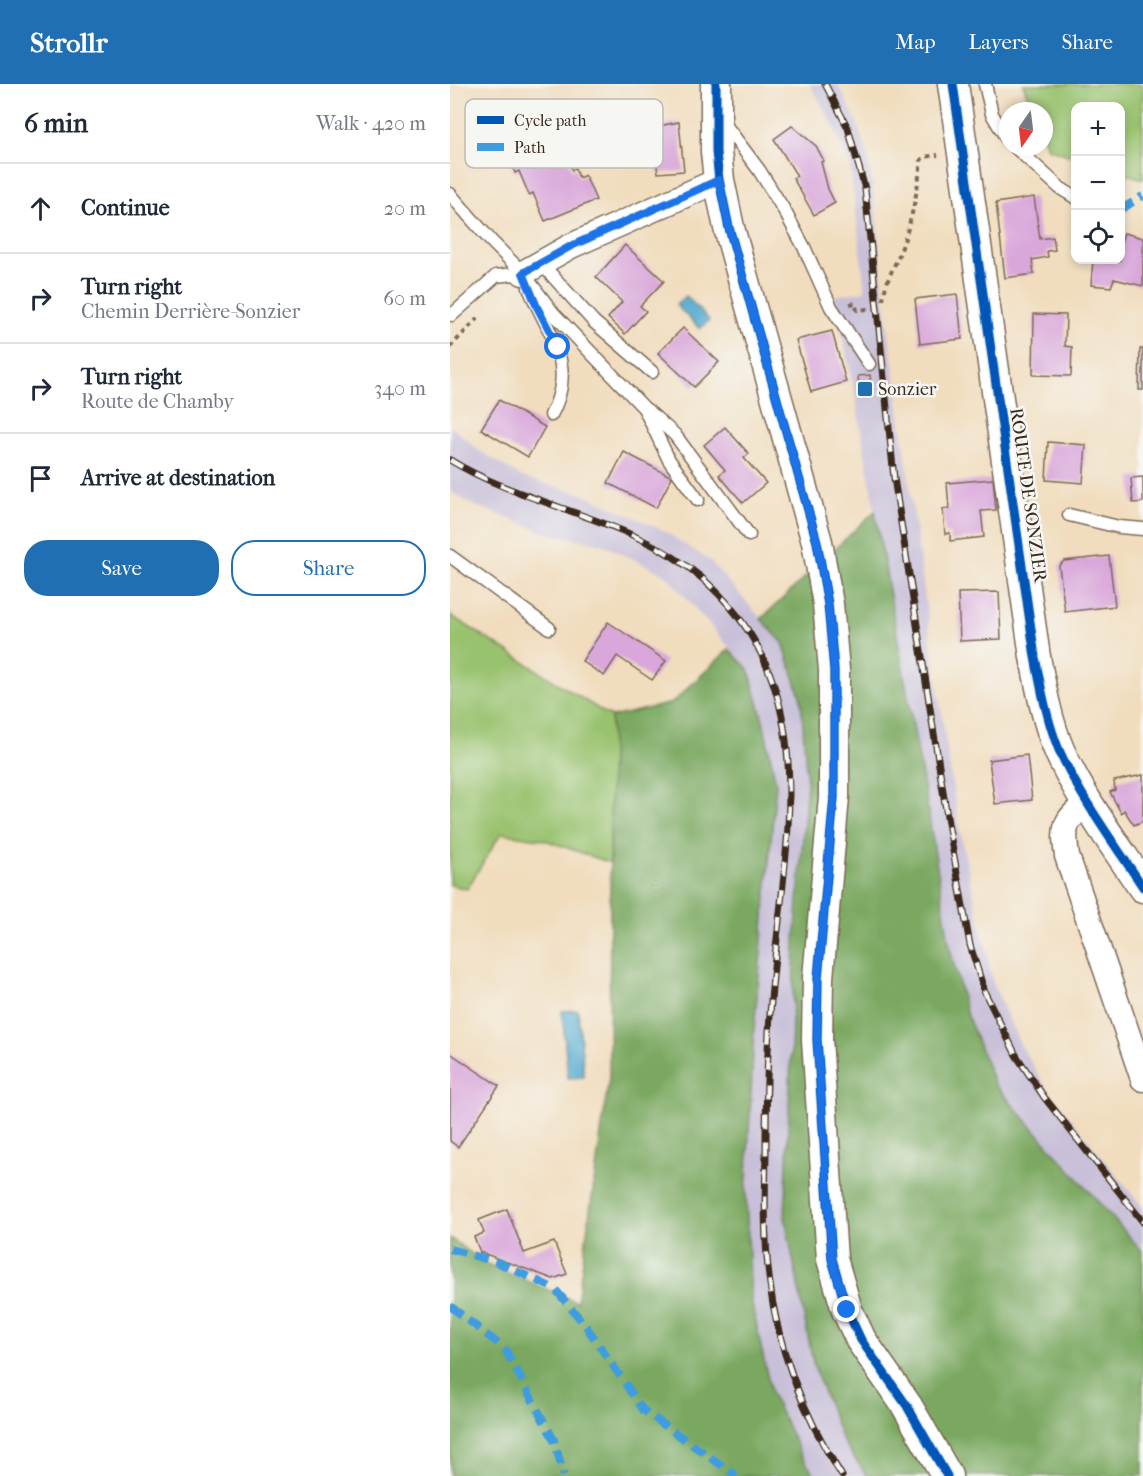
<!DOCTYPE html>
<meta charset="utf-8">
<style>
:root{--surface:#fff;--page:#f2f2f3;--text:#1f2937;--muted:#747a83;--line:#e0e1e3;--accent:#1f6fb2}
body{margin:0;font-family:"IM FELL French Canon",serif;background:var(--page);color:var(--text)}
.controls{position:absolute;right:18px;top:18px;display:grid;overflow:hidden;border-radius:12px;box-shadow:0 3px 9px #0003}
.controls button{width:54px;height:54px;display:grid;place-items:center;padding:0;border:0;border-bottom:2px solid var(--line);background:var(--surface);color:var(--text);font:30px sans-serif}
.compass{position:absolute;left:549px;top:18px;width:54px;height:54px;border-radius:50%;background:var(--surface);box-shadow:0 3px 9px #0003;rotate:194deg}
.stop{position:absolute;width:18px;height:18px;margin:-14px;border:4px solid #1a73e8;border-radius:50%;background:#fff}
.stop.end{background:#1a73e8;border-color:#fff;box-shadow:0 2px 6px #0008}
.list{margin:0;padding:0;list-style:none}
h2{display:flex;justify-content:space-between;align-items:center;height:78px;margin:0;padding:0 24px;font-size:26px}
h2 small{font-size:20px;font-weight:400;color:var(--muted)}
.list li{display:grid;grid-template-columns:39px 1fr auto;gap:18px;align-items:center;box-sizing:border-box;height:90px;padding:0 24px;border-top:2px solid var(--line)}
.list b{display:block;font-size:22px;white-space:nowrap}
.list p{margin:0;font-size:20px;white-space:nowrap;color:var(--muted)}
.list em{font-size:20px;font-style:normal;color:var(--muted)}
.actions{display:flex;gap:12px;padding:18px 24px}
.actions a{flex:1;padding:14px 0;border:2px solid var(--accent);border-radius:24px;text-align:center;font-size:21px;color:var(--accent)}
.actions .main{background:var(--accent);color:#fff}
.icon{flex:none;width:33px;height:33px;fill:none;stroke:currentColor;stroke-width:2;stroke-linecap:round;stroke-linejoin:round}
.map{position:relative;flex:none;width:693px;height:1392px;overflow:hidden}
header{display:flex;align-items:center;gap:36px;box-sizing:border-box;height:84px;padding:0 30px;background:var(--accent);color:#fff}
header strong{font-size:28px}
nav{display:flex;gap:33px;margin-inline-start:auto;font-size:21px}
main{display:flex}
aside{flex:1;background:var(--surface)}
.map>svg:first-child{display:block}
</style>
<header>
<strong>Strollr</strong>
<nav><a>Map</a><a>Layers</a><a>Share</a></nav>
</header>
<main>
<aside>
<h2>6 min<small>Walk · 420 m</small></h2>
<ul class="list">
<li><svg class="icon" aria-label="ahead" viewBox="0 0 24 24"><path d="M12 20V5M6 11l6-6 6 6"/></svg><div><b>Continue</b></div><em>20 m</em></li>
<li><svg class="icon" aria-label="right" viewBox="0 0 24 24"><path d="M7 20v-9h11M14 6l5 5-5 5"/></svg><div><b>Turn right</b><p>Chemin Derrière-Sonzier</p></div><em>60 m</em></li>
<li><svg class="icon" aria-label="right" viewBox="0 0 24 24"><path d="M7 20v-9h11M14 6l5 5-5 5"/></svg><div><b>Turn right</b><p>Route de Chamby</p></div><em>340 m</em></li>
<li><svg class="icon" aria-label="arrive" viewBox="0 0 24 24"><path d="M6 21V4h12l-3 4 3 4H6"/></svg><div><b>Arrive at destination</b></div></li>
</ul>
<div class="actions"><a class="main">Save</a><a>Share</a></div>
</aside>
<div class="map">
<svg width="693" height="1392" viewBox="0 0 693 1392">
<rect width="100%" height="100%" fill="#f6f6f2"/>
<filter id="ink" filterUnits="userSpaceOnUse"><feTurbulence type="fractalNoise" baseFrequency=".0167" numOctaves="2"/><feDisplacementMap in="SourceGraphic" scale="12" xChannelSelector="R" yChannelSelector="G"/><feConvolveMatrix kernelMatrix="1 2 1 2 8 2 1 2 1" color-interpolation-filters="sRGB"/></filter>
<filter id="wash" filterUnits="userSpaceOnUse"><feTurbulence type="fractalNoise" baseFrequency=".008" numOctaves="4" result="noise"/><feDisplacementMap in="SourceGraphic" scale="24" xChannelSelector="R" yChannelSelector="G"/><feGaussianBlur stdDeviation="1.35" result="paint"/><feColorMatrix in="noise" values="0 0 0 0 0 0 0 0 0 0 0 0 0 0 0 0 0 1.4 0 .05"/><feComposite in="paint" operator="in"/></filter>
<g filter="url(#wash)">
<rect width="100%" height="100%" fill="#f1ddbe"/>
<g fill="#c8bfd8">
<polygon points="360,0 387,0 406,35 418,74 426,129 435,221 483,572 509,744 543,899 569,958 597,1005 693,1124 693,1168 545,1001 516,928 500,864 477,720 425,427 405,311 384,212 415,207 400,80 382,39"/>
<polygon points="0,341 28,366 72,393 135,411 213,446 260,477 333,559 351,615 357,699 345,858 392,1356 417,1392 365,1392 351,1371 321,1309 301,1216 296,1111 304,946 326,700 313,636 299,586 216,491 152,460 93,448 19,419 0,407"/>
</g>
<g fill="#99c26e" stroke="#6a7646" stroke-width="1.5">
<polygon points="573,0 693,0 693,95 671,88 670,22 626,22 625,73 597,64 594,55 594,27 583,27"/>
<polygon points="0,531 161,633 160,779 95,756 51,749 17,805 0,801"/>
</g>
<g fill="#7aa861" stroke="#5a6940" stroke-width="1.5">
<polygon points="425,427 477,720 500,864 516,928 545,1001 693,1168 693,1392 417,1392 392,1356 364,1283 335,1134 345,858 357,699 351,615 333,559 311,535"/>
<polygon points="279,565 299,586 313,636 326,700 304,946 296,1111 301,1216 321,1309 351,1371 365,1392 0,1392 0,1154 35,1179 127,1218 159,993 161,633 222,619"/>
</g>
<g fill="#52aacf" stroke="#466a76" stroke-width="1.5">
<polygon points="236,212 259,236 250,245 226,221"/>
<polygon points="128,926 134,993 118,994 112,927"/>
</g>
<g id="blocks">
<g fill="#d9a7da">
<polygon points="90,20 110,68 114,66 122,86 125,84 129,94 135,91 146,116 95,137 83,109 79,111 69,87 65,89 46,38"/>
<polygon points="229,38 234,87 208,89 202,51 209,42"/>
<polygon points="342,42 366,62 374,77 371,78 378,105 385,119 364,131 343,94 347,92 324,55"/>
<polygon points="584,113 590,155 603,153 605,166 597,167 598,173 582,176 584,190 555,194 546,119"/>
<polygon points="674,149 693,154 693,202 664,195 661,203 641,201 643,176 670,176 670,161"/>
<polygon points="175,161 214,197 190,222 196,227 175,250 158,234 172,218 146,193"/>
<polygon points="507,210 512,255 470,260 465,215"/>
<polygon points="584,230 616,231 615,262 622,263 621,292 583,291"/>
<polygon points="233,244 269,278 244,303 208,269"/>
<polygon points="382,247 396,298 361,308 346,256"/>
<polygon points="690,265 693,265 693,306 689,306"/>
<polygon points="420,291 422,313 410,314 408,292"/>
<polygon points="49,316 95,343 78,373 31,345"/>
<polygon points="275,343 299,370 294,374 316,399 293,419 269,391 275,386 254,361"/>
<polygon points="598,358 636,361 633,399 596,396"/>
<polygon points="174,368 222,393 206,424 158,399"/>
<polygon points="693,393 693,418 683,419 681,394"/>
<polygon points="543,395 546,426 531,427 534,453 500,457 500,449 495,450 493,425 499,424 497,399"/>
<polygon points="659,472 665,522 615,528 609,482 614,477"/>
<polygon points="549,508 551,555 510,557 508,509"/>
<polygon points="158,538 216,577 202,596 167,572 154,592 132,577"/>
<polygon points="577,671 582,716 545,720 539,676"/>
<polygon points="693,691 693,737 684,741 674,726 671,729 660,708 665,706 664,697"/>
<polygon points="0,969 49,1002 8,1063 0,1057"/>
<polygon points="57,1125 74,1169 104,1158 117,1190 103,1195 30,1168 24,1153 34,1149 29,1136"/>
</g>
</g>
</g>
<g filter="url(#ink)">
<use href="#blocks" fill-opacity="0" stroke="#7b6956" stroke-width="1.5"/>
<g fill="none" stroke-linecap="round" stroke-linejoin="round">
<defs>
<g id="service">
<polyline points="535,0 542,30 558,57"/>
<polyline points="267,45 279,46 309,86 334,126 354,163 381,223 419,280"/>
<polyline points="565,63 610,104 626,114"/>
<polyline points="0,110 41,157 73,189 104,230 194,324 219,376 248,416"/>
<polyline points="90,178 144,238 202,288"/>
<path d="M79 204C98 250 128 280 101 331"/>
<polyline points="2,231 46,192 73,189"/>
<polyline points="197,326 225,351 299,451"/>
<polyline points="619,431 669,443 693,445"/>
<polyline points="0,472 99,544"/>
</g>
<g id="minor">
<polyline points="73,189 121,162 269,96"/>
<path d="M638 719C613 736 613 744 617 772L693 995"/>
</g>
<g id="tertiary">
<polyline points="266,0 266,68 269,96 279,144 367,458 378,520 384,586 384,713 368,894 367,956 382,1175 397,1226 411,1256 457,1322 497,1392"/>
<path d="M503 0 585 573C591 604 597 637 609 666 631 715 664 759 693 803"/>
</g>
</defs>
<use href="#service" stroke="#7b6956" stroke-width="15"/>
<use href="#minor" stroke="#7b6956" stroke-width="27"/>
<use href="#tertiary" stroke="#7b6956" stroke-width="33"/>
<g stroke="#7b6956" stroke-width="4" stroke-dasharray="4.5 4.5" stroke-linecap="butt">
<path d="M433 216C436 194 445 183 452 163 462 135 468 105 471 76L474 73 488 71"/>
<polyline points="400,220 405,219 407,226 417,225 418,227"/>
<polyline points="0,263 30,232"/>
</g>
<use href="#service" stroke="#fff" stroke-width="12"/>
<use href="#minor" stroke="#fff" stroke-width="24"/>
<use href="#tertiary" stroke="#fff" stroke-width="30"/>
<defs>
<g id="rail">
<polyline points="375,0 398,44 415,105 444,394 498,739 520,861 535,909 566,971 594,1013 693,1138"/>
<path d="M0 376C80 425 181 432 253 495 381 607 331 771 321 917 317 968 316 1019 316 1070 315 1111 314 1152 319 1193 327 1264 354 1332 392 1392"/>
</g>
</defs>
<use href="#rail" stroke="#3b2a1e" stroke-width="7"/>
<use href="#rail" stroke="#f6f6f2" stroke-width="4.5" stroke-dasharray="14" stroke-linecap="butt"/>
<g stroke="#3f9ce0" stroke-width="8" stroke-dasharray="15 8" stroke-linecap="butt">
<polyline points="670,126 693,112"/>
<polyline points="0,1165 47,1178 105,1205 136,1242 193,1326 287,1392"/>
<polyline points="0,1222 55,1265 104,1356 114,1392"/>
</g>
<defs>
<g id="cycleway">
<polyline points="266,0 266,68 269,96 279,144 367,458 378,520 384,586 384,713 368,894 367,956 382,1175 397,1226 411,1256 457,1322 497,1392"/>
<path d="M503 0 585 573C591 604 597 637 609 666 631 715 664 759 693 803"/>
</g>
</defs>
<use href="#cycleway" stroke="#f6f6f2" stroke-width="13"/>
<use href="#cycleway" stroke="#0057b8" stroke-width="9"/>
</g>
</g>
<g fill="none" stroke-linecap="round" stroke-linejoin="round" filter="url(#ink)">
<polyline stroke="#1a73e8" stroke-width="8" points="108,263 87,223 73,189 121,162 269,96 279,144 367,458 378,520 384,585 384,713 368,894 367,956 382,1176 397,1226"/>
</g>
<rect fill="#1f6fb2" stroke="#f6f6f2" stroke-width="2" x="407" y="297" width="16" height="16" rx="3"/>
<g text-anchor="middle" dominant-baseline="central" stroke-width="5" stroke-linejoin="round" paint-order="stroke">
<g font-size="18" fill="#3b2a1e" stroke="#f6f6f2" text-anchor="start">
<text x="428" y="305">Sonzier</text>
</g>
<g font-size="18" fill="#3b2a1e" stroke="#f6f6f2">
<text transform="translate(578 411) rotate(82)">ROUTE DE SONZIER</text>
</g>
</g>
<rect x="15" y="15" width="198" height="69" rx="9" fill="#f6f6f2" stroke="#beb9b2" stroke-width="1.5"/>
<rect x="27" y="32" width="27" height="8" fill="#0057b8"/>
<rect x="27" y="59" width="27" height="8" fill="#3f9ce0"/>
<g font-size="16" fill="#3b2a1e">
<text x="64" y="42">Cycle path</text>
<text x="64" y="69">Path</text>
</g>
</svg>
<div class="controls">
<button>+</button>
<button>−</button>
<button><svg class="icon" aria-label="locate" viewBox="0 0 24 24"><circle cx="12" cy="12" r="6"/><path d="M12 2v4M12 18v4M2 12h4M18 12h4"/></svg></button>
</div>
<svg class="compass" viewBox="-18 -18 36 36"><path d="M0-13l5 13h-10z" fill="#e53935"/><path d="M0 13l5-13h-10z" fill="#747a83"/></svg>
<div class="stop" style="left:108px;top:263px"></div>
<div class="stop end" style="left:397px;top:1226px"></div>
</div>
</main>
